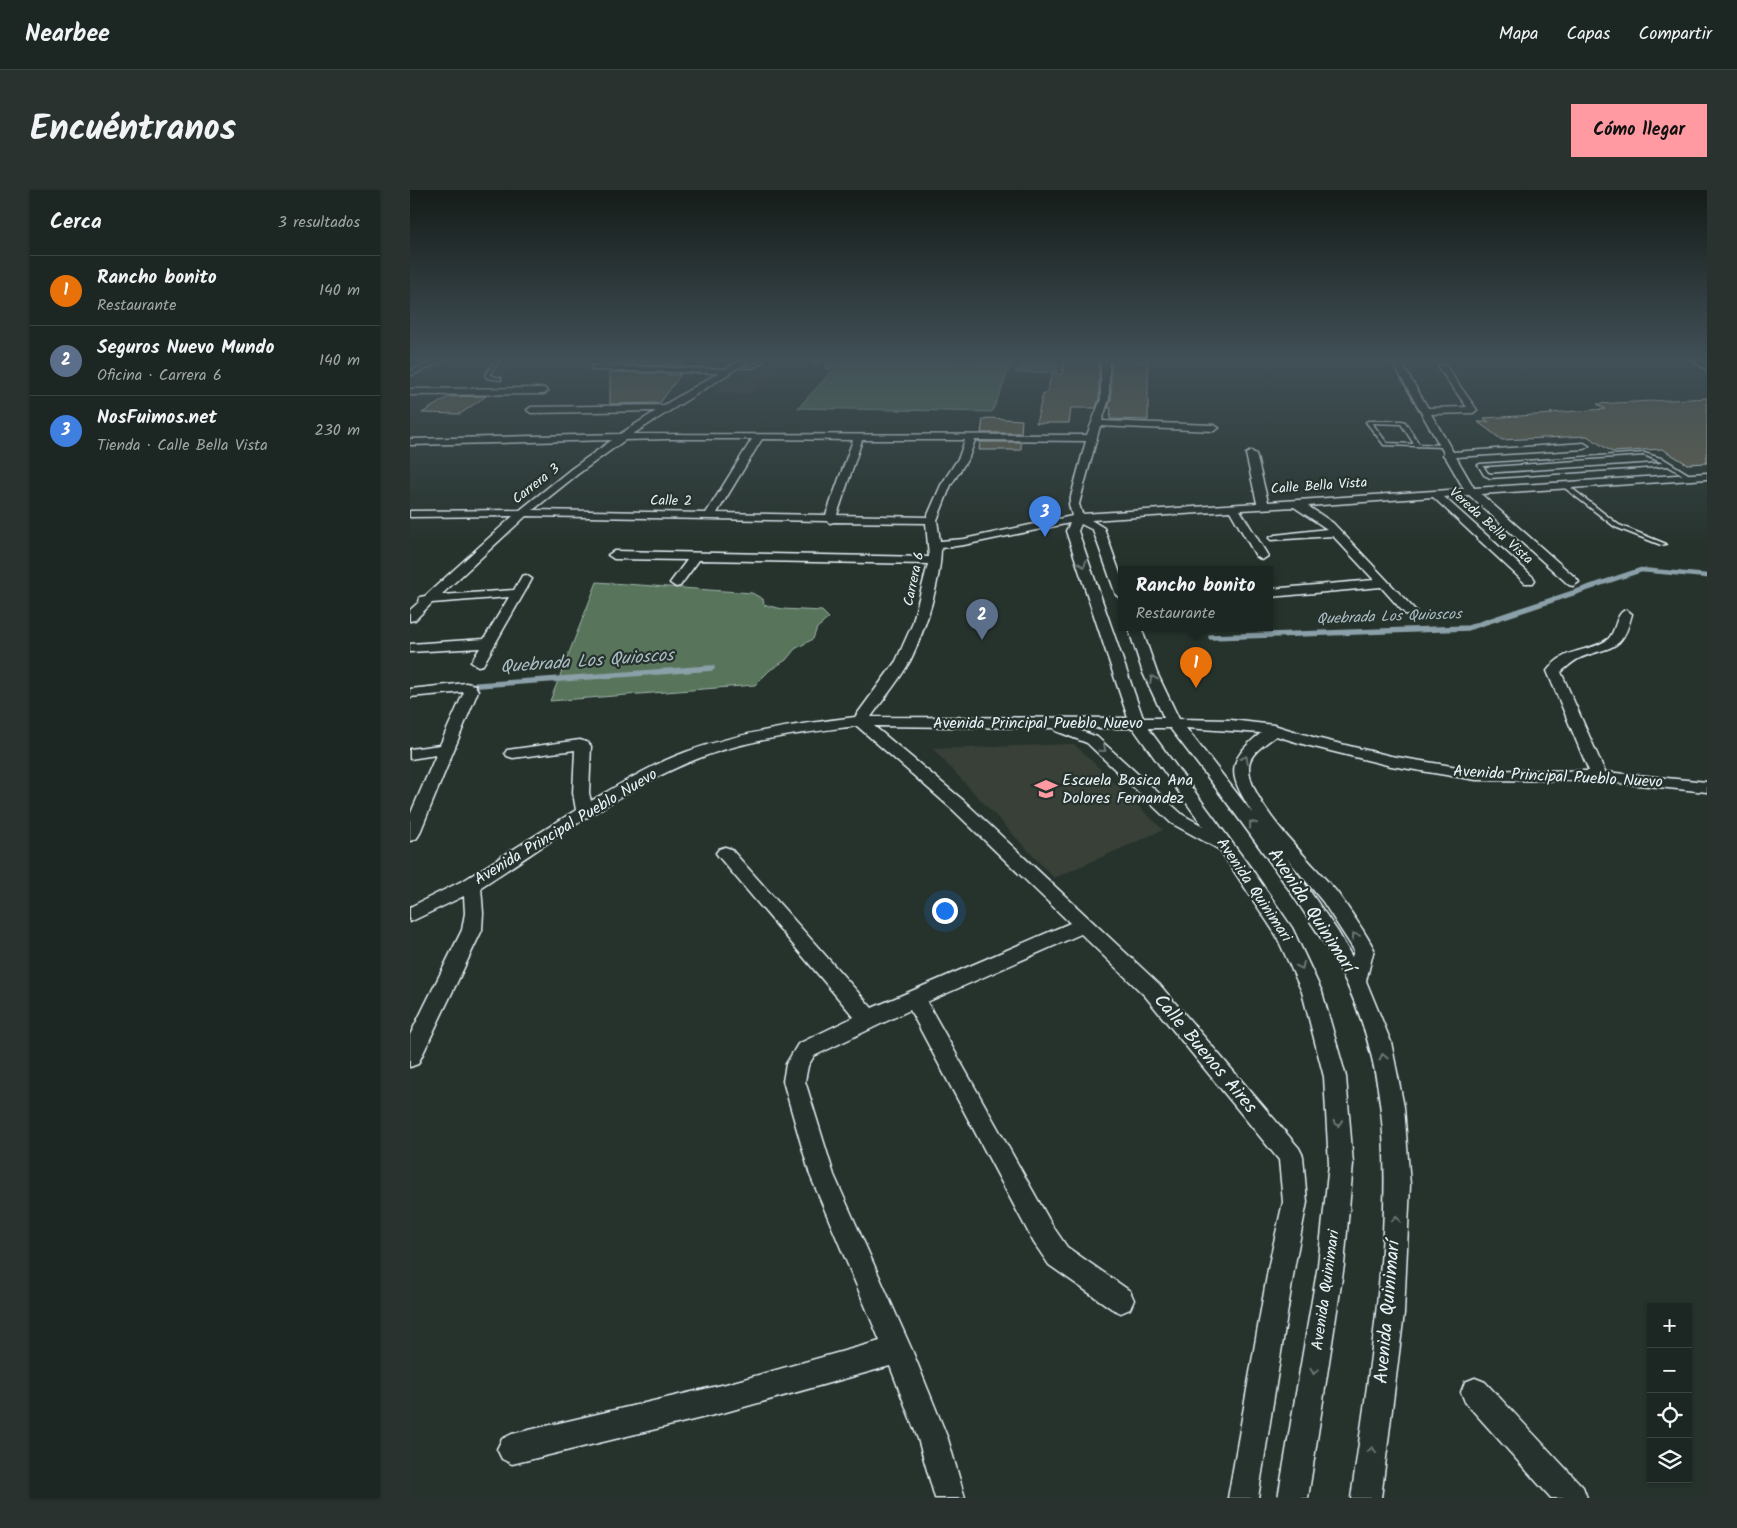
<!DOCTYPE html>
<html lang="es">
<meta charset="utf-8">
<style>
:root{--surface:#1c2622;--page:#29322f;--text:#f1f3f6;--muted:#a0a5a5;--line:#3a4340;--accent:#ff9aa2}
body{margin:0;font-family:Kalam,sans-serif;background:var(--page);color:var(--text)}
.controls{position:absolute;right:15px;bottom:15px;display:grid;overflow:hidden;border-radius:0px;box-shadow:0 1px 4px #0004}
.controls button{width:45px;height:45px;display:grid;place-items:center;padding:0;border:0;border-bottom:1px solid var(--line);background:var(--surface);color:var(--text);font:25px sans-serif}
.you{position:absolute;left:534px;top:720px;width:18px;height:18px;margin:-12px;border:4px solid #fff;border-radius:50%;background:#1a73e8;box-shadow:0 0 0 8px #1a73e833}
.badge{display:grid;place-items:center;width:32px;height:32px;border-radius:50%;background:var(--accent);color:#fff;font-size:16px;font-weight:700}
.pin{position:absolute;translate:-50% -41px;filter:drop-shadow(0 1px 2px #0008)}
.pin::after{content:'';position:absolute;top:26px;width:18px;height:15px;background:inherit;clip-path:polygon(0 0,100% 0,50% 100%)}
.popup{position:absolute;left:708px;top:376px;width:155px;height:65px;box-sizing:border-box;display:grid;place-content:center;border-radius:0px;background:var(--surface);filter:drop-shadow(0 1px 4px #0005);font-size:16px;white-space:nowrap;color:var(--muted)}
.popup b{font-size:19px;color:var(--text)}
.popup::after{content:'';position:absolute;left:50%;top:100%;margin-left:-10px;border:10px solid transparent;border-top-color:var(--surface)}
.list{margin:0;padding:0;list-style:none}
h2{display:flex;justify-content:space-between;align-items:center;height:65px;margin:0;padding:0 20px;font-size:21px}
h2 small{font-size:16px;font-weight:400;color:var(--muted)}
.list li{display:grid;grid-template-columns:32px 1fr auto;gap:15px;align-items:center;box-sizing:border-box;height:70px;padding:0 20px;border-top:1px solid var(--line)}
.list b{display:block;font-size:19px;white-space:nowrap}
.list p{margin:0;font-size:16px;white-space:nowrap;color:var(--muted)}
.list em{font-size:16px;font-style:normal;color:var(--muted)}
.icon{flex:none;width:28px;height:28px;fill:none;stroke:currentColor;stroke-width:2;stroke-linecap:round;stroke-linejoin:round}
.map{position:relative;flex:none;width:1297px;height:1308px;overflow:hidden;border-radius:0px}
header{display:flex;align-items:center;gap:30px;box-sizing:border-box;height:70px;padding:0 25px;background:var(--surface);border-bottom:1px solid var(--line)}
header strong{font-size:24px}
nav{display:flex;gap:28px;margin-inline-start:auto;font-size:18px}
.intro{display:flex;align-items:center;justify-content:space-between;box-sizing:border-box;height:120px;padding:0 30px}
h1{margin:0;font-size:35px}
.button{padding:12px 22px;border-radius:0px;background:var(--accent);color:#111;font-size:18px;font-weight:700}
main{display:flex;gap:30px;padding:0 30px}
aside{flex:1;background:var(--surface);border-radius:0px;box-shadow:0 1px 4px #0004}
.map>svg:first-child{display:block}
</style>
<header>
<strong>Nearbee</strong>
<nav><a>Mapa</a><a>Capas</a><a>Compartir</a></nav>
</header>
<div class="intro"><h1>Encuéntranos</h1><a class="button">Cómo llegar</a></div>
<main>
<aside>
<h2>Cerca<small>3 resultados</small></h2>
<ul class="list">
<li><span class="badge" style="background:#e8710a">1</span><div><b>Rancho bonito</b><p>Restaurante</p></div><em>140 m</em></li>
<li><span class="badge" style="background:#5c6f8a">2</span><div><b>Seguros Nuevo Mundo</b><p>Oficina · Carrera 6</p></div><em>140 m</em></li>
<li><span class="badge" style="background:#3f7fe0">3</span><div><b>NosFuimos.net</b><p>Tienda · Calle Bella Vista</p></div><em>230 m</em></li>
</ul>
</aside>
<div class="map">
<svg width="1297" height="1308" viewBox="0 0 1297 1308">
<rect width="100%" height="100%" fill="#26332d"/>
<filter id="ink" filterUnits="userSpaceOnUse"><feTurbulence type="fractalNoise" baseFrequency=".02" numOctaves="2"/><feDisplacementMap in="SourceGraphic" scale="10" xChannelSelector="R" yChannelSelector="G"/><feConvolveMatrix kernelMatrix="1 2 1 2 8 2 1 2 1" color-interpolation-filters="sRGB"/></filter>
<g filter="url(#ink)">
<g fill="#394137">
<polygon points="344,182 370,184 358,192 330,191"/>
<polygon points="319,191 355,194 335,205 303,202"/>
<polygon points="664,554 753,640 644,688 523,559"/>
</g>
<g fill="#59755c" stroke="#a0b3aa">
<polygon points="431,171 603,171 582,222 388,218"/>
<polygon points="616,171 648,171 648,182 604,183"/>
<polygon points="187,392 342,403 353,409 354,415 373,419 412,421 419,428 407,438 403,449 385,459 376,470 360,480 345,495 140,511"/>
</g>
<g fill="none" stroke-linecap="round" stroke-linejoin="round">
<polyline stroke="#8ba0a8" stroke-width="4.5" points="1180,397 1231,380 1297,386"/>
<g stroke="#8ba0a8" stroke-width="5.5">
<polyline points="801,447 1058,438 1184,396"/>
<polyline points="56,496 302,478"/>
</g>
</g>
<g fill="#65634f" stroke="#e8f1f8">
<polygon points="200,171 277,171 271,176 200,174"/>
<polygon points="654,171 689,171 689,209 686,218 661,218 659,233 626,233 633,204 636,204 642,184 652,184"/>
<polygon points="701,171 738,171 738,230 700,229 701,218 698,218 701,209"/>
<polygon points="200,182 261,184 259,186 271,184 250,213 200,214"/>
<polygon points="76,206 50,224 12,223 38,207"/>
<polygon points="1297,208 1297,273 1277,274 1252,259 1202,262 1177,246 1092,250 1068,232 1079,232 1074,228 1143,224 1140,223 1195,219 1187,214"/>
<polygon points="578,228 612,230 611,243 571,243 573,229"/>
<polygon points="570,252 611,252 611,260 569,260"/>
</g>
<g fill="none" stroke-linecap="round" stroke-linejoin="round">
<defs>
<g id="lane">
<polygon points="85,171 89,171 79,185 91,188 91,190 77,188 75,185"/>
<polygon points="349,171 354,171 342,178 322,177 341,176"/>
<polygon points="404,171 408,171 405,174 403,173"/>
<polygon points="420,171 424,171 419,178 417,178"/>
<path d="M958 231H992L995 232 1009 254 1033 255 1035 256 1033 257 974 255 956 232ZM962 233 991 234 1004 254 977 253Z"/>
<path d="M1234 263 1254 269 1283 287 1278 288 1258 276 1080 288 1074 285 1068 275 1070 274ZM1234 265 1253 273 1081 284 1078 283 1073 276Z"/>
<polygon points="1151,293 1155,293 1209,335 1256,354 1251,355 1205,337 1151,295"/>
</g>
<g id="street">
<polygon points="22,171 33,171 0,186 0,181"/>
<path d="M329 171H339L223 244 677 245 691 209V171H699V209L692 231 804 235 809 238 804 241 690 236 669 314 672 324 847 313 836 264 841 261 846 264 858 312 1054 299 1036 268 1033 265 1034 263 982 171H990L1018 218 1057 217 1028 177 1032 175H1035L1067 220 1063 223 1021 224 1043 262 1174 253 1179 256 1174 259 1046 267 1064 298 1297 283V289L1071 304 1167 389 1169 392 1163 396 1159 395 1059 305 1034 307 1123 387 1125 390 1123 393H1115L1023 307 898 316 923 333 1006 421 1000 425 995 424 971 397 860 407V399L964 390 923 346 861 350 859 348 865 345 917 339 884 317 830 320 858 366 852 370 846 366 820 321 681 330 694 338 712 389V409L706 405 683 340 671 334 668 341 733 528H754L733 483 718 437H731L747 483 769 529 821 530 864 535 906 548 981 566 1066 580 1179 581 1137 481C1155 456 1181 463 1198 449 1207 441 1205 423 1216 420L1222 424C1212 463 1202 455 1170 468 1163 471 1157 477 1151 482L1195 582 1297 592V602L1189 591 1066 590 981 576 896 555 866 546C857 553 839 563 839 577 838 613 903 673 926 701 939 719 953 739 964 759L956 791 981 852 994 917 1000 995 994 1123 971 1308H941C953 1225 966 1142 972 1059 978 965 976 879 936 792 923 764 905 739 888 713 848 653 804 595 760 538H738L845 684 882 738 912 802 936 887 943 974 934 1075 898 1308H868L908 1075 919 974 914 887 892 802 866 745 810 660 761 633 677 553 646 541 644 538 464 536 554 611 749 794 889 958 893 966 897 1012 885 1074 848 1308H818L859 1074 873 1012 869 970 735 806 671 744 517 812 642 1035 657 1057 720 1101 724 1110 720 1119 711 1123 702 1119 639 1075 624 1053 500 820 404 866 398 876 395 891 424 985 502 1160 538 1249 555 1308H525L508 1249 480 1176 316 1222 102 1274 92 1269 87 1259 92 1249 102 1244 316 1194 470 1151 400 985 373 891 376 874 388 854 444 827 309 667 306 663 309 659 315 657 321 659 462 818 660 733 542 619 447 536C393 543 337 549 287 569 213 598 138 654 71 697L73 723 72 740 8 874 0 877V845L52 740 55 723 54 706 0 732V717L56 689 166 620 163 603 165 560 103 568 97 566 95 563 97 560 170 550 178 553 181 556 179 603 181 611C212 593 243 574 276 562 330 542 389 534 445 527L486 471 502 435 518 374 289 370 270 396 266 397 260 393 277 370 204 369 198 365 204 361 519 367 516 333 424 332 420 333 416 331 116 326 31 405 104 400 112 386 116 385 122 389 73 475 68 476 61 472 70 458 0 462V454L74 449 99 407 22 413 5 430 0 431V420L9 412 10 407 15 406 103 326 0 327V321L110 320 161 279 202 250 0 255V249L210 244 246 221 121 223 117 220 121 217 254 215 308 183 182 180V176H185L316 179ZM258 249H342L296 323 123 320 168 284 215 250ZM352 249 443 250 416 325 307 323ZM452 250H555L549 267 531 295 517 327 427 325ZM565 250 676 251 659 314 662 326 554 349 530 351 527 330 541 295 559 267ZM660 333 656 341 718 528 461 527C474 508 490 490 501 469 515 440 531 391 531 358L554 355ZM664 538H723L793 636 773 625 687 547ZM776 538 851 543C813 573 820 587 843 624ZM877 668 913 712 944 760 942 767 928 742Z"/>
<polygon points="1283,171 1293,171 1297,174 1297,180"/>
<polygon points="0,199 134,198 138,201 134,204 0,205"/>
<polygon points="56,493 65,495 68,501 9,645 6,649 0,651 0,625 26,565 0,569 0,559 30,555 54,502 0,507 0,499"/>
<polygon points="1065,1188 1075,1192 1173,1297 1177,1308 1141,1308 1055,1212 1051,1202 1055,1192"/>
</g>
</defs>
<use href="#lane" stroke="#e8f1f8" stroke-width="3"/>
<use href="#street" stroke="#e8f1f8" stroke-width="3"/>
<use href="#lane" fill="#26332d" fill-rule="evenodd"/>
<use href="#street" fill="#26332d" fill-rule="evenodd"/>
</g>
<defs><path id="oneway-chevron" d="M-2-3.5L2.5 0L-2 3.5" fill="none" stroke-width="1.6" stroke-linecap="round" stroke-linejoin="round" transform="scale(1.25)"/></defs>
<g stroke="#6a7674">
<use href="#oneway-chevron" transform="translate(673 374) rotate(71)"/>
<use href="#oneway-chevron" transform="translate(743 489) rotate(-115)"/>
<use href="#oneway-chevron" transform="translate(693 559) rotate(41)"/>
<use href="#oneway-chevron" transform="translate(835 569) rotate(-62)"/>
<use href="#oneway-chevron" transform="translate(842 634) rotate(-128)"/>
<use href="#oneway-chevron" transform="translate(945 746) rotate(-123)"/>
<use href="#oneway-chevron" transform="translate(891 776) rotate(65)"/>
<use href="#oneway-chevron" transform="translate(973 867) rotate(-102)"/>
<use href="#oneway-chevron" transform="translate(928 933) rotate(86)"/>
<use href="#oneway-chevron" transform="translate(986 1029) rotate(-87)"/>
<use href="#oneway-chevron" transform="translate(904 1181) rotate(99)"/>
<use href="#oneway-chevron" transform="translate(962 1260) rotate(-82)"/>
</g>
</g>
<linearGradient id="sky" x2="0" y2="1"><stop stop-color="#151c19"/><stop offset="0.48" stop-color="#415057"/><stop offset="1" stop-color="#415057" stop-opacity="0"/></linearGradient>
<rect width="1297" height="354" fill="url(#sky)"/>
<defs>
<symbol id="school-bare" viewBox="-9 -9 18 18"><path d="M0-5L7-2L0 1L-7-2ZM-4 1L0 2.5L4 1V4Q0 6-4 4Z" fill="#ff9aa2" stroke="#26332d" stroke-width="2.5" paint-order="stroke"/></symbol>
</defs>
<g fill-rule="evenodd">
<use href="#school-bare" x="620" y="583" width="32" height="32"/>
</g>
<g text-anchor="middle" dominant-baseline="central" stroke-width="4.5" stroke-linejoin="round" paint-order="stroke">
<g font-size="14" fill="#e8f1f8" stroke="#26332d">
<text transform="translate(126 294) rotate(-38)">Carrera 3</text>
<text transform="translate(909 296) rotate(-4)">Calle Bella Vista</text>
<text transform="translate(261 311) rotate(1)">Calle 2</text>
<text transform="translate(1081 336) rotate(42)">Vereda Bella Vista</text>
<text transform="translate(504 389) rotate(-78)">Carrera 6</text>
</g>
<g font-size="15" font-style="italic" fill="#aabbc3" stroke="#26332d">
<text transform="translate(979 427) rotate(-2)">Quebrada Los Quioscos</text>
</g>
<g font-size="16" fill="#e8f1f8" stroke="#26332d">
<text x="628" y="533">Avenida Principal Pueblo Nuevo</text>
<text transform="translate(1148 587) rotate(3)">Avenida Principal Pueblo Nuevo</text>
<text transform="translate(156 637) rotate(-31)">Avenida Principal Pueblo Nuevo</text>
<text transform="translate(844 700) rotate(56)">Avenida Quinimari</text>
<text transform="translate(916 1100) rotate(-82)">Avenida Quinimari</text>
</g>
<g font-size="16" fill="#e8f1f8" stroke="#26332d" text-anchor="start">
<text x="652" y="590">Escuela Basica Ana<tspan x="652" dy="18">Dolores Fernandez</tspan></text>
</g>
<g font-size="18" font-style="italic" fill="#aabbc3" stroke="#26332d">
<text transform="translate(177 472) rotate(-4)">Quebrada Los Quioscos</text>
</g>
<g font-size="19" fill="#e8f1f8" stroke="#26332d">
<text transform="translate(901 721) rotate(57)">Avenida Quinimarí</text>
<text transform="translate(795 864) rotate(50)">Calle Buenos Aires</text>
<text transform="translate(978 1122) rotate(-85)">Avenida Quinimarí</text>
</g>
</g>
</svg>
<div class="controls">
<button>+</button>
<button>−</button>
<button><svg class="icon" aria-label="locate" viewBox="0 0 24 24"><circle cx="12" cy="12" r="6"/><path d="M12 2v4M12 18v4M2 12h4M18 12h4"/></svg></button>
<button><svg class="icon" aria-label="layers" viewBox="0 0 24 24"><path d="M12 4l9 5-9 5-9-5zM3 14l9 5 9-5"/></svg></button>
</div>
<div class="you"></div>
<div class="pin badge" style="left:786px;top:498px;background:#e8710a">1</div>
<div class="popup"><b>Rancho bonito</b>Restaurante</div>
<div class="pin badge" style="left:572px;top:450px;background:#5c6f8a">2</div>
<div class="pin badge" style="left:635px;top:347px;background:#3f7fe0">3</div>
</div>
</main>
